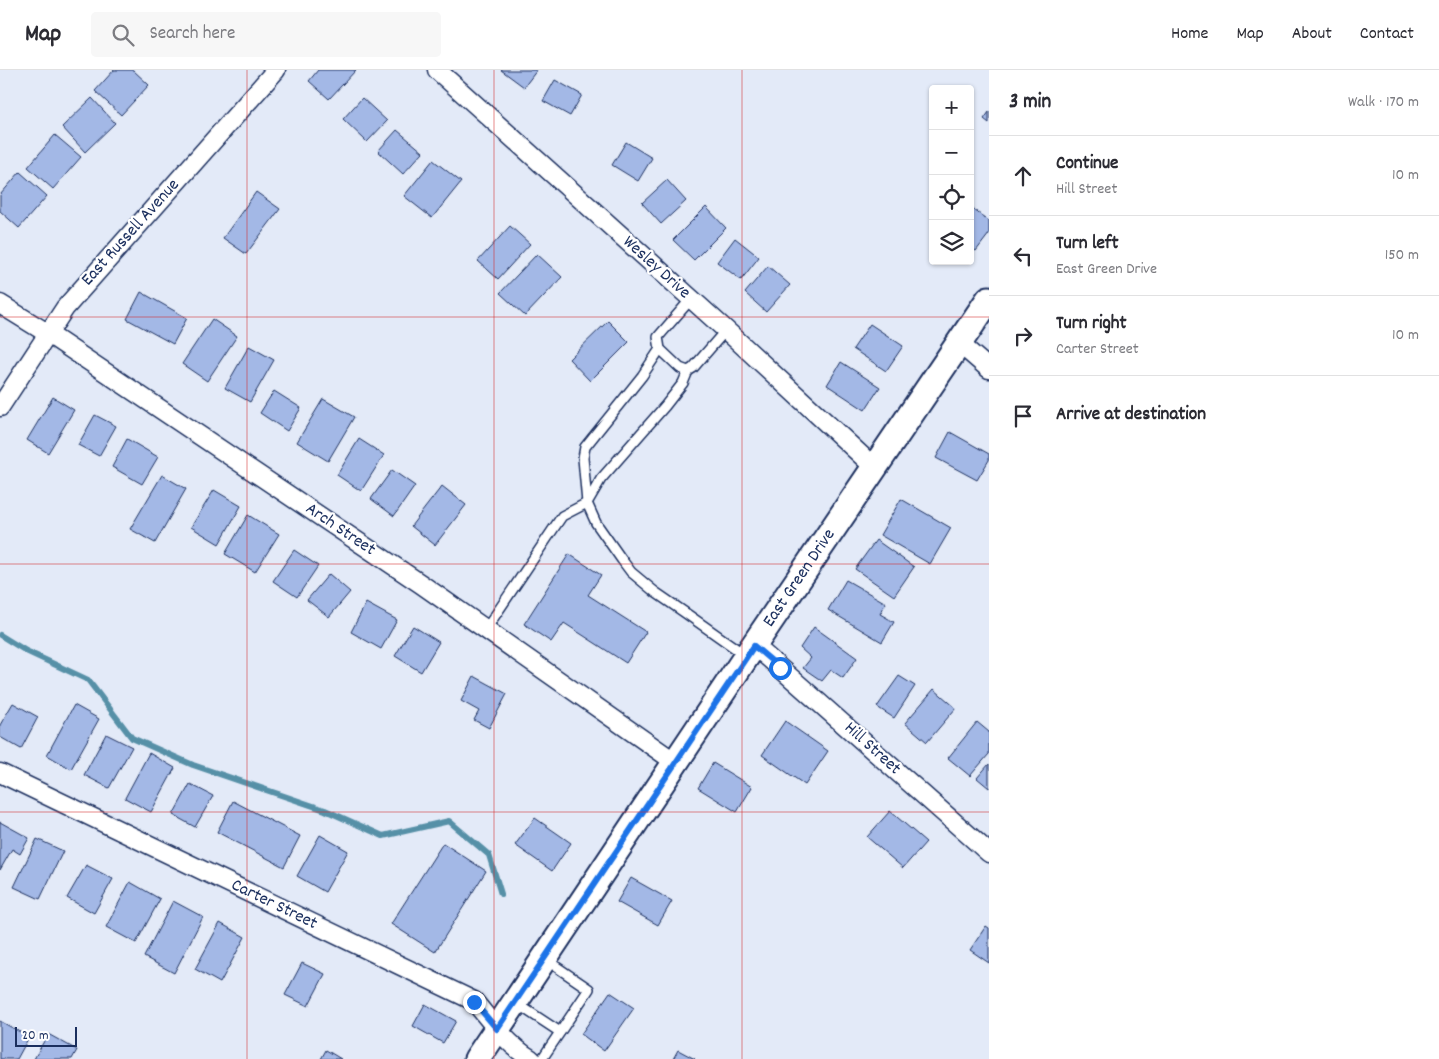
<!DOCTYPE html>
<meta charset="utf-8">
<style>
:root{--surface:#fff;--page:#f7f7f7;--text:#2b2b33;--muted:#7c7c81;--line:#e1e1e2}
body{margin:0;font-family:Dekko,sans-serif;background:var(--page);color:var(--text)}
.controls{position:absolute;right:15px;top:15px;display:grid;overflow:hidden;border-radius:5px;box-shadow:0 1px 4px #0004}
.controls button{width:45px;height:45px;display:grid;place-items:center;padding:0;border:0;border-bottom:1px solid var(--line);background:var(--surface);color:var(--text);font:25px sans-serif}
.scale{position:absolute;left:15px;bottom:12px;width:62px;box-sizing:border-box;padding-left:5px;border:2px solid #1b2f5e;border-top:0;font-size:14px;line-height:18px;white-space:nowrap;color:#1b2f5e;-webkit-text-stroke:4px #fff;paint-order:stroke}
.stop{position:absolute;width:15px;height:15px;margin:-11px;border:4px solid #1a73e8;border-radius:50%;background:#fff}
.stop.end{background:#1a73e8;border-color:#fff;box-shadow:0 1px 5px #0008}
.list{margin:0;padding:0;list-style:none}
h2{display:flex;justify-content:space-between;align-items:center;height:65px;margin:0;padding:0 20px;font-size:21px}
h2 small{font-size:16px;font-weight:400;color:var(--muted)}
.list li{display:grid;grid-template-columns:32px 1fr auto;gap:15px;align-items:center;box-sizing:border-box;height:80px;padding:0 20px;border-top:1px solid var(--line)}
.list b{display:block;font-size:19px;white-space:nowrap}
.list p{margin:0;font-size:16px;white-space:nowrap;color:var(--muted)}
.list em{font-size:16px;font-style:normal;color:var(--muted)}
.icon{flex:none;width:28px;height:28px;fill:none;stroke:currentColor;stroke-width:2;stroke-linecap:round;stroke-linejoin:round}
.map{position:relative;flex:none;width:989px;height:989px;overflow:hidden}
header{display:flex;align-items:center;gap:30px;box-sizing:border-box;height:70px;padding:0 25px;background:var(--surface);border-bottom:1px solid var(--line)}
header strong{font-size:24px}
nav{display:flex;gap:28px;margin-inline-start:auto;font-size:18px}
.search{width:350px;height:45px;background:var(--page);display:flex;align-items:center;gap:12px;box-sizing:border-box;padding:0 18px;border-radius:5px;color:var(--muted);font-size:19px}
main{display:flex}
aside{flex:1;background:var(--surface)}
.map>svg:first-child{display:block}
</style>
<header>
<strong>Map</strong>
<div class="search"><svg class="icon" aria-label="search" viewBox="0 0 24 24"><circle cx="10" cy="10" r="6"/><path d="M15 15l6 6"/></svg>Search here</div>
<nav><a>Home</a><a>Map</a><a>About</a><a>Contact</a></nav>
</header>
<main>
<div class="map">
<svg width="989" height="989" viewBox="0 0 989 989">
<rect width="100%" height="100%" fill="#e3eaf8"/>
<filter id="ink" filterUnits="userSpaceOnUse"><feTurbulence type="fractalNoise" baseFrequency=".02" numOctaves="2"/><feDisplacementMap in="SourceGraphic" scale="10" xChannelSelector="R" yChannelSelector="G"/><feConvolveMatrix kernelMatrix="1 2 1 2 8 2 1 2 1" color-interpolation-filters="sRGB"/></filter>
<g filter="url(#ink)">
<g fill="none" stroke-linecap="round" stroke-linejoin="round">
<polyline stroke="#5790a7" stroke-width="6" points="0,565 26,581 88,610 132,668 193,695 325,740 383,766 449,751 489,785 501,824"/>
</g>
<g fill="#a3b8e6" stroke="#1b2f5e">
<polygon points="114,0 133,0 149,15 121,45 95,21"/>
<polygon points="318,0 356,0 329,29 309,11"/>
<polygon points="501,0 537,0 524,17"/>
<polygon points="555,10 582,25 570,46 543,31"/>
<polygon points="92,28 115,53 85,82 62,57"/>
<polygon points="362,28 387,51 367,72 343,49"/>
<polygon points="989,42 989,53 984,49"/>
<polygon points="397,60 423,82 403,104 378,81"/>
<polygon points="55,65 81,87 53,119 28,97"/>
<polygon points="626,72 652,88 638,111 612,95"/>
<polygon points="433,90 461,112 432,148 404,126"/>
<polygon points="20,102 47,126 19,158 0,141 0,125"/>
<polygon points="667,110 686,131 661,154 642,133"/>
<polygon points="256,122 280,139 246,184 223,168"/>
<polygon points="706,137 726,158 694,190 673,170"/>
<polygon points="970,137 989,151 989,164 976,181 970,177"/>
<polygon points="510,156 530,174 498,209 478,191"/>
<polygon points="735,168 759,187 741,210 717,192"/>
<polygon points="537,184 562,207 525,246 500,223"/>
<polygon points="768,196 790,215 766,242 745,223"/>
<polygon points="141,222 187,248 173,274 127,249"/>
<polygon points="212,249 237,266 207,311 182,294"/>
<polygon points="608,251 629,272 590,311 569,289"/>
<polygon points="870,254 903,276 886,301 853,279"/>
<polygon points="249,276 274,290 250,332 225,318"/>
<polygon points="841,292 880,317 865,340 827,315"/>
<polygon points="274,321 301,338 287,361 260,343"/>
<polygon points="53,327 74,340 48,383 27,370"/>
<polygon points="323,329 354,347 328,391 297,372"/>
<polygon points="95,345 116,356 99,386 78,375"/>
<polygon points="950,362 989,384 989,390 977,410 936,388"/>
<polygon points="127,369 158,387 142,414 112,397"/>
<polygon points="359,369 384,385 361,421 337,405"/>
<polygon points="392,400 415,416 394,446 371,429"/>
<polygon points="162,405 186,419 155,473 130,459"/>
<polygon points="442,416 466,435 435,475 411,456"/>
<polygon points="214,420 241,436 219,474 191,457"/>
<polygon points="901,429 951,458 930,494 880,465"/>
<polygon points="248,445 279,464 255,502 225,484"/>
<polygon points="876,470 914,497 894,526 855,499"/>
<polygon points="294,480 318,496 297,527 273,511"/>
<polygon points="569,484 601,505 588,525 646,562 626,593 564,553 551,572 524,554"/>
<polygon points="329,504 350,522 329,547 307,530"/>
<polygon points="846,510 886,533 880,544 894,552 882,572 828,540"/>
<polygon points="366,533 397,550 381,579 351,562"/>
<polygon points="413,556 439,572 421,602 395,586"/>
<polygon points="814,557 857,588 843,608 831,600 822,611 803,598 811,588 800,578"/>
<polygon points="474,606 507,624 489,658 474,650 479,641 461,631"/>
<polygon points="899,606 915,616 894,648 877,637"/>
<polygon points="934,619 956,638 927,672 905,653"/>
<polygon points="13,633 38,647 21,679 0,667 0,655"/>
<polygon points="74,635 99,649 71,699 47,685"/>
<polygon points="785,651 828,681 805,715 762,685"/>
<polygon points="977,652 989,662 989,684 970,706 948,688"/>
<polygon points="106,664 132,677 109,718 84,705"/>
<polygon points="149,683 175,698 151,742 125,728"/>
<polygon points="713,693 752,717 737,742 698,718"/>
<polygon points="989,694 989,718 977,708"/>
<polygon points="190,714 213,726 195,757 173,745"/>
<polygon points="233,731 300,766 284,797 217,762"/>
<polygon points="890,741 926,772 903,798 867,767"/>
<polygon points="535,748 571,773 552,801 515,775"/>
<polygon points="0,752 29,768 20,784 12,779 0,800"/>
<polygon points="320,765 348,781 325,822 297,806"/>
<polygon points="37,769 63,781 40,829 14,817"/>
<polygon points="443,773 486,801 435,882 391,854"/>
<polygon points="86,795 113,809 94,843 67,828"/>
<polygon points="631,808 672,831 658,855 617,832"/>
<polygon points="130,812 160,829 136,873 106,857"/>
<polygon points="173,831 203,847 174,903 144,887"/>
<polygon points="220,853 245,867 220,913 195,899"/>
<polygon points="986,856 989,858 989,893 970,880"/>
<polygon points="302,893 325,904 308,936 285,925"/>
<polygon points="610,922 634,938 604,981 581,964"/>
<polygon points="425,934 456,951 443,973 413,956"/>
<polygon points="0,951 29,967 17,989 0,989"/>
<polygon points="48,964 77,980 72,989 34,989"/>
<polygon points="326,980 341,989 321,989"/>
<polygon points="678,980 695,989 673,989"/>
</g>
<g fill="none" stroke-linecap="round" stroke-linejoin="round">
<defs>
<g id="service">
<polyline points="691,229 658,267 660,279 680,298 688,301 693,298 726,260"/>
<polyline points="660,279 642,306 585,377 583,388 587,433 596,453 622,490 631,502 655,522 684,542 745,585"/>
<polyline points="486,559 562,446 587,433 601,409 665,336 683,313 688,301"/>
<polyline points="516,933 560,962"/>
<polyline points="542,989 589,919 545,889"/>
</g>
<g id="minor">
<polyline points="437,0 726,260 875,398"/>
<polyline points="0,234 47,263 421,514 675,692"/>
<polyline points="959,273 989,299"/>
<polyline points="0,337 65,238 276,0"/>
<polyline points="754,575 989,783"/>
<path d="M0 703 474 931C491 952 508 975 531 989"/>
</g>
<g id="secondary">
<path id="s1" d="M477 989 754 575 989 229"/>
</g>
</defs>
<use href="#service" stroke="#1b2f5e" stroke-width="12"/>
<use href="#minor" stroke="#1b2f5e" stroke-width="21"/>
<use href="#secondary" stroke="#1b2f5e" stroke-width="29"/>
<use href="#service" stroke="#fff" stroke-width="9"/>
<use href="#minor" stroke="#fff" stroke-width="18"/>
<use href="#secondary" stroke="#fff" stroke-width="25"/>
</g>
</g>
<g fill="none" stroke-linecap="round" stroke-linejoin="round" filter="url(#ink)">
<polyline stroke="#1a73e8" stroke-width="6" points="474,932 497,959 754,576 780,598"/>
</g>
<path fill="none" stroke="#d62828" stroke-width="1" stroke-opacity="0.55" d="M247 0V989M494 0V989M742 0V989M0 247H989M0 494H989M0 742H989"/>
<g text-anchor="middle" dominant-baseline="central" stroke-width="4.5" stroke-linejoin="round" paint-order="stroke">
<g font-size="18" fill="#1b2f5e" stroke="#fff">
<text transform="translate(131 163) rotate(-48)">East Russell Avenue</text>
<text transform="translate(656 198) rotate(42)">Wesley Drive</text>
<text transform="translate(340 460) rotate(34)">Arch Street</text>
<text stroke="none"><textPath href="#s1" startOffset="579">East Green Drive</textPath></text>
<text transform="translate(872 679) rotate(42)">Hill Street</text>
<text transform="translate(274 835) rotate(26)">Carter Street</text>
</g>
</g>
</svg>
<div class="controls">
<button>+</button>
<button>−</button>
<button><svg class="icon" aria-label="locate" viewBox="0 0 24 24"><circle cx="12" cy="12" r="6"/><path d="M12 2v4M12 18v4M2 12h4M18 12h4"/></svg></button>
<button><svg class="icon" aria-label="layers" viewBox="0 0 24 24"><path d="M12 4l9 5-9 5-9-5zM3 14l9 5 9-5"/></svg></button>
</div>
<div class="scale">20 m</div>
<div class="stop" style="left:780px;top:598px"></div>
<div class="stop end" style="left:474px;top:932px"></div>
</div>
<aside>
<h2>3 min<small>Walk · 170 m</small></h2>
<ul class="list">
<li><svg class="icon" aria-label="ahead" viewBox="0 0 24 24"><path d="M12 20V5M6 11l6-6 6 6"/></svg><div><b>Continue</b><p>Hill Street</p></div><em>10 m</em></li>
<li><svg class="icon" aria-label="left" viewBox="0 0 24 24"><path d="M17 20v-9H6M10 6l-5 5 5 5"/></svg><div><b>Turn left</b><p>East Green Drive</p></div><em>150 m</em></li>
<li><svg class="icon" aria-label="right" viewBox="0 0 24 24"><path d="M7 20v-9h11M14 6l5 5-5 5"/></svg><div><b>Turn right</b><p>Carter Street</p></div><em>10 m</em></li>
<li><svg class="icon" aria-label="arrive" viewBox="0 0 24 24"><path d="M6 21V4h12l-3 4 3 4H6"/></svg><div><b>Arrive at destination</b></div></li>
</ul>
</aside>
</main>
